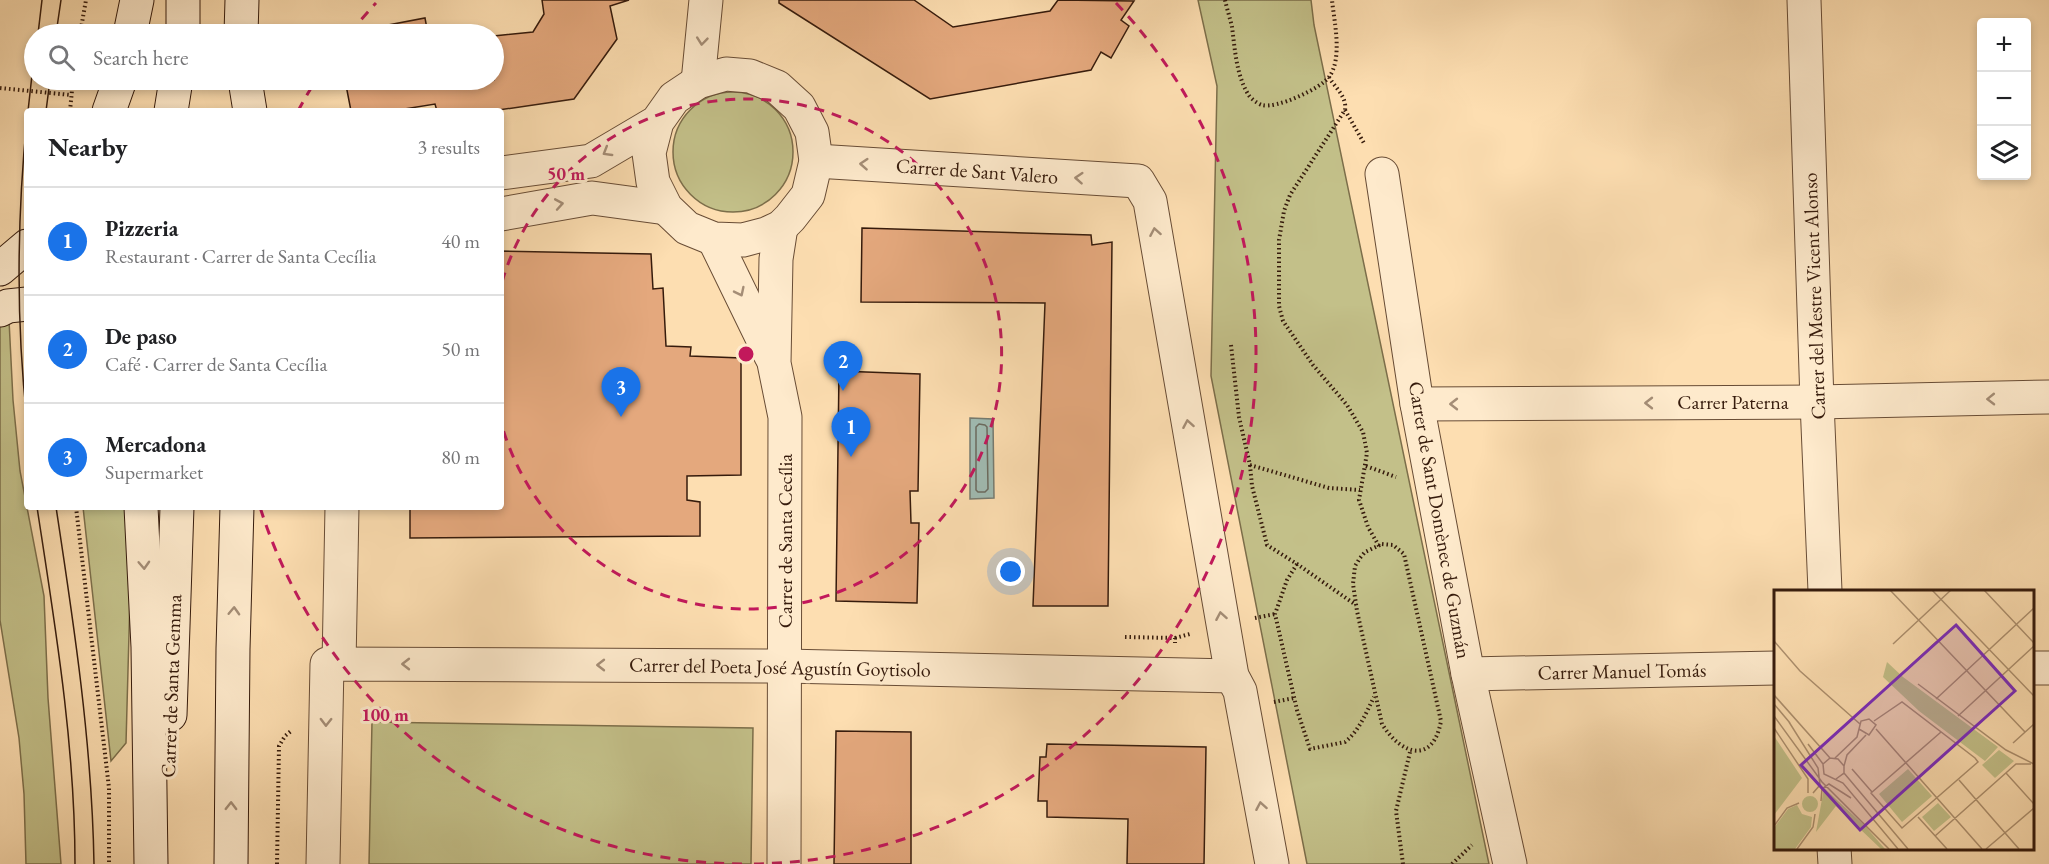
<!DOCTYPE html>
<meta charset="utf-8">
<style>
:root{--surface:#fff;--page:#f6f6f6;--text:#202124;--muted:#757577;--line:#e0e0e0;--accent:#1a73e8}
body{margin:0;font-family:"EB Garamond",serif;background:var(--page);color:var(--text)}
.controls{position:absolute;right:18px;top:18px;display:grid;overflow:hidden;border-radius:6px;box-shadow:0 3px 9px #0003}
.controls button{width:54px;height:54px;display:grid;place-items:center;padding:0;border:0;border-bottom:2px solid var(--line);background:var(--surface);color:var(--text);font:30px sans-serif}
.you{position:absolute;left:1011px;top:572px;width:21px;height:21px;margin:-15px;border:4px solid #fff;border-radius:50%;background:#1a73e8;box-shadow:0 0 0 9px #1a73e833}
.badge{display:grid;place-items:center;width:39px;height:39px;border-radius:50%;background:var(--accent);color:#fff;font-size:20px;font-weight:700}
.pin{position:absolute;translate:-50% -50px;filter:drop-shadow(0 2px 3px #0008)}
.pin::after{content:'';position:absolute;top:32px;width:21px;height:18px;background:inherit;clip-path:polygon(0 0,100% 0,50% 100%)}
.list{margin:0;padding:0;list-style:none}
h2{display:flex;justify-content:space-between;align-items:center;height:78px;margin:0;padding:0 24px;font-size:26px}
h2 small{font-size:20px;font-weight:400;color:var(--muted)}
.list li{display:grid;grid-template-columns:39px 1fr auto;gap:18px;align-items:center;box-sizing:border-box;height:108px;padding:0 24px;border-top:2px solid var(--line)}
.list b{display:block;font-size:22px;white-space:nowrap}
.list p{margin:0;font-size:20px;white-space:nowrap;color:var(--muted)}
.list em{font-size:20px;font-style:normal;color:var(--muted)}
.icon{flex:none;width:33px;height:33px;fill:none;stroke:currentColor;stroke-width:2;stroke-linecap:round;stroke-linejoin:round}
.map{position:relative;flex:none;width:2049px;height:864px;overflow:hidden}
.search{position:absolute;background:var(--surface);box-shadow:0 3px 9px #0003;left:24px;top:24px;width:480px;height:66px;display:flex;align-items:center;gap:15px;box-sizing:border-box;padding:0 21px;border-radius:33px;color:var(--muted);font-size:22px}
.panel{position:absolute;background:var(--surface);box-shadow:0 3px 9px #0003;left:24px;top:108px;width:480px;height:402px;border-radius:6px}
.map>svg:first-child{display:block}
</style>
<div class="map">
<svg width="2049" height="864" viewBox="0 0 2049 864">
<rect width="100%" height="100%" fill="#fddeb1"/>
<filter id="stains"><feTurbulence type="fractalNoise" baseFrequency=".00333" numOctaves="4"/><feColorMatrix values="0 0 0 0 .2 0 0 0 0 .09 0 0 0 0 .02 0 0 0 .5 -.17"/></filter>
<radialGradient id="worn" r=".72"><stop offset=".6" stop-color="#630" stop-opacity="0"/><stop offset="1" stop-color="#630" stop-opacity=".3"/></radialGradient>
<g fill="#c3c089" stroke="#7c6e4a" stroke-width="1.5">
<polygon points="1198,0 1311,0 1314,25 1489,864 1307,864 1211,376 1217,86"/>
<circle cx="733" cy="152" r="60"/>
<polygon points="9,320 13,400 20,471 44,596 48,698 61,864 26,864 24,794 19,738 0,620 0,324"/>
<polygon points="83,507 127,507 130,597 126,743 111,761"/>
<polygon points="372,722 753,728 751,864 369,864"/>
</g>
<polygon fill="#a0bbb2" stroke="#767b70" stroke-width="1.5" points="970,418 993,419 994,498 970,499"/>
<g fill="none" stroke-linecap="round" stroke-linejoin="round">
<polygon stroke="#6b6b5f" stroke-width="1.5" points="979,424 985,425 987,427 988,489 985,492 978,492 976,490 976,427"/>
</g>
<g fill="#e4a87d" stroke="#361b0c" stroke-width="1.5">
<polygon points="542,0 629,0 610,6 617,39 574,99 492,111 437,111 435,104 392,111 351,111 345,80 494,80 494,36 533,32 544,14"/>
<polygon points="779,0 914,0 953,27 1050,11 1058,0 1134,1 1121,20 1129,26 1111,58 1101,52 1091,70 930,99 779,3"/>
<polygon points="425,18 428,34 341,34"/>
<polygon points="862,228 1091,235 1092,245 1112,242 1108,606 1033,606 1045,303 861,302"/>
<polygon points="501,251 651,254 653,289 663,288 666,346 691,347 690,356 741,358 741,475 687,476 687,500 700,502 700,536 410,538 410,507 501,507"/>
<polygon points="839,371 920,374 918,491 910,491 911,523 919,523 917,603 836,601"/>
<polygon points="836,731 911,732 911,864 834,864"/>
<polygon points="1047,744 1206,747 1204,864 1127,864 1128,819 1047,817 1047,801 1038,801 1040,757 1046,757"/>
</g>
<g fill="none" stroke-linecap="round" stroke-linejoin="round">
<defs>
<g id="minor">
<polyline points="1804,0 1817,402 1825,591"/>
<polyline points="698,82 706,0"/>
<polyline points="816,161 1138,181 1150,201 1232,676 1240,691 1272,864"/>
<polyline points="501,173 591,161 657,122 674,98 698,82 726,74 750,76 777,87 799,107 812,132 816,161 808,195 790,218 781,227 766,234 743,240 714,239 687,228 666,208 653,182 649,153 657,122"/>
<polyline points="1382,174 1417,404 1468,674 1510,864"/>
<polyline points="501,214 592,198 666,208"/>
<polyline points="781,227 776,259 774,363 785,417 784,864"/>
<polyline points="714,239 771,356"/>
<polyline points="1417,404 1817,402 2049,397"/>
<polyline points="339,664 342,507"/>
<polyline points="2032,668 2049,668"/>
<polyline points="1468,674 1776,668"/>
<polyline points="1834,848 1835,864"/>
<polyline points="323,864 327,664 785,666 1232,676"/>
</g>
<g id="secondary">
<polyline points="130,34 137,0"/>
<polyline points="183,34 183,0"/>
<polyline points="241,34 242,0"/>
<polyline points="245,80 250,111"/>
<polyline points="109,111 120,80"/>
<polyline points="171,111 176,80"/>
<polyline points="0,269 27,246"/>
<polyline points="0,310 8,306 27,304"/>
<polyline points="141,507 148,647 151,864"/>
<polyline points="170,715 177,507"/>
<polyline points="231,864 233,649 237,507"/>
</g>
</defs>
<use href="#minor" stroke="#684c35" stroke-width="35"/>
<use href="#secondary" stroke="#361b0c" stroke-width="35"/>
<g stroke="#361b0c" stroke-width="4" stroke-dasharray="1.5 3" stroke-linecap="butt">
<path d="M1225 0C1227 9 1230 18 1232 27 1235 49 1236 74 1248 94 1250 98 1258 104 1262 105 1276 109 1320 89 1329 77 1343 58 1334 21 1332 0"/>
<polyline points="80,34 86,0"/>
<path d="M1329 77C1335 88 1347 96 1345 110L1290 195 1284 211 1279 240V306L1283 321 1313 365 1347 405 1363 432 1367 453 1359 500 1368 527 1379 546"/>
<polyline points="0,88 71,95"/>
<polyline points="1345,110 1365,145"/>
<polyline points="70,111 73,80"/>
<polyline points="1231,345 1239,417 1250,465 1329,488 1360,490"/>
<polyline points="1250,465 1252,486 1267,545 1297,564 1356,605"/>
<polyline points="1366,466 1396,477"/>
<polyline points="76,507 109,788 109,864"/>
<path d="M1382 544 1393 545 1404 554 1441 721C1433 765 1401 755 1382 724L1357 611 1353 584 1355 566 1360 558 1365 552Z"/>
<path d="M1297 564 1287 580 1275 614 1297 710 1310 749 1345 742C1359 731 1366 713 1374 697"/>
<polyline points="1255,618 1275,614"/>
<polyline points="1125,637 1175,638 1175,643"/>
<polyline points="1175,638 1190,634"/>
<polyline points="1274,702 1294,698"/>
<polyline points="277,864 279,746 285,736 291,731"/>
<polyline points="1403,864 1396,811 1410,752"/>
<polyline points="1452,864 1472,845"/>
</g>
<use href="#minor" stroke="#feeacc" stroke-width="33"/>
<use href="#secondary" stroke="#feeacc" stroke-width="33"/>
<g stroke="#361b0c" stroke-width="1.5">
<polyline points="38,34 42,0"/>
<polyline points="56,34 61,0"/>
<polyline points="28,111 34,57"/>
<polyline points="46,111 50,80"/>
<path d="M27 118C17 218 16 321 27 421"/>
<path d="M37 507C55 625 75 744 75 864"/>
<path d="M56 507C74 625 92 744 94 864"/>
</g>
</g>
<defs><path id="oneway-chevron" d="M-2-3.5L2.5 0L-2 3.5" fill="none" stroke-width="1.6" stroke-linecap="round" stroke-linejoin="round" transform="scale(1.5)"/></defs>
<g stroke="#a48d76">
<use href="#oneway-chevron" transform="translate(702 41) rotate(96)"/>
<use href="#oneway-chevron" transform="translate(607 152) rotate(149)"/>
<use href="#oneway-chevron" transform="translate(864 164) rotate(-176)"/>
<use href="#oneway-chevron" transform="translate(1079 178) rotate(-176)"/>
<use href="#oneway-chevron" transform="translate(559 204) rotate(-10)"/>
<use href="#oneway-chevron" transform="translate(1155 232) rotate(-100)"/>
<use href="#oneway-chevron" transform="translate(740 292) rotate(64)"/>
<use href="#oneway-chevron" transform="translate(1991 399) rotate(179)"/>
<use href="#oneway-chevron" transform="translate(1649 403) rotate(180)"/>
<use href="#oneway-chevron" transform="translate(1454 404) rotate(180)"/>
<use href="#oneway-chevron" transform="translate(1188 424) rotate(-100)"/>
<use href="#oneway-chevron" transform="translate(144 565) rotate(87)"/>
<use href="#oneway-chevron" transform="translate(234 611) rotate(-88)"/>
<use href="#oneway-chevron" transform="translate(1221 616) rotate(-100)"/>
<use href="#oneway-chevron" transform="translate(406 664) rotate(-180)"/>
<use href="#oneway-chevron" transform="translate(601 665) rotate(-180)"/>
<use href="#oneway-chevron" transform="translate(326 722) rotate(91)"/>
<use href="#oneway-chevron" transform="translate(231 806) rotate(-89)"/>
<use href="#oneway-chevron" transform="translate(1261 806) rotate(-100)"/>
</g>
<g fill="none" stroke="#c2185b" stroke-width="3" stroke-dasharray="10 8">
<path d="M502 282A255 255 0 1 1 502 426"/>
<path d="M742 864A510 510 0 0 1 260 507M298 111A510 510 0 0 1 316 80M350 33A510 510 0 0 1 376 3M1116 3A510 510 0 0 1 750 864"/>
</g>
<g text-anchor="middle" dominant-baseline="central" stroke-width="6" stroke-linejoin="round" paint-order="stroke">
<g font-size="20" fill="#361b0c" stroke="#feeacc">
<text transform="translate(977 171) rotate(4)">Carrer de Sant Valero</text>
<text transform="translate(1814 296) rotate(-92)">Carrer del Mestre Vicent Alonso</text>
<text x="1733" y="402">Carrer Paterna</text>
<text transform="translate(1440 520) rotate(80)">Carrer de Sant Domènec de Guzmán</text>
<text transform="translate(785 541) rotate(-90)">Carrer de Santa Cecília</text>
<text transform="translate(780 667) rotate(1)">Carrer del Poeta José Agustín Goytisolo</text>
<text transform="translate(1622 671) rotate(-1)">Carrer Manuel Tomás</text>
<text transform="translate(171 686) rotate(-88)">Carrer de Santa Gemma</text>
</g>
</g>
<g transform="translate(1774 590)">
<rect width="260" height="260" fill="#fddeb1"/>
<path d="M113 72 129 87 224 157 211 171 145 121 109 87ZM0 146 28 188 0 225ZM225 160 240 171 221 188 208 175ZM134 179 158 206 128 232 105 204ZM50 198 92 237 111 259H107L62 216 42 242ZM28 214a8 8 0 1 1 16 0a8 8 0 1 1-16 0ZM164 213 177 227 160 241 148 227ZM23 215 28 224 38 227 37 237 21 259H0V238L14 219Z" fill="#c3c089"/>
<path fill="none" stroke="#ad906f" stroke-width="1.5" d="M116 0 251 142M158 0 260 106M210 0 260 53M0 51 26 81 86 134M119 54 177 0M134 78 163 51M144 94 232 160 260 174M0 105 56 168M162 109 260 18M0 114 16 133M0 126 48 192 115 259M184 126 260 56M100 131 128 112 201 168 204 172 128 238 97 203 167 142M15 132 44 178 46 195 39 203M0 138 34 189V203M102 139 208 259M239 153 260 134M34 154 49 174M61 168 83 147 87 131 95 129 102 135 95 145 85 139M70 176 73 165 92 145M78 179 98 202M70 183 134 259M232 183 260 214M62 189 70 183V176L64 169 56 168 49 174 50 184 69 193 124 259M185 190 245 259M47 211 48 199 55 194 77 208M144 227 173 259M0 236 13 218 25 213M161 246 242 174H257M23 259 39 237 41 224M212 259 260 218"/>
<path fill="#7b2cbf" fill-opacity="0.15" stroke="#7b2cbf" stroke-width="3" d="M182 35 241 101 86 240 27 175Z"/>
<rect width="260" height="260" fill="none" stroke="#361b0c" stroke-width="3"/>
</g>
<circle cx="746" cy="354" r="9" fill="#c2185b" stroke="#feeacc" stroke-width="3"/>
<g font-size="18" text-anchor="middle" font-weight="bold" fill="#c2185b" stroke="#feeacc" stroke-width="6" stroke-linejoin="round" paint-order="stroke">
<text x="566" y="180">50 m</text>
<text x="385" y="721">100 m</text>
</g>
<rect width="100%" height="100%" filter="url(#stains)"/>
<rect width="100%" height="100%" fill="url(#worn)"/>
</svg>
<div class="controls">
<button>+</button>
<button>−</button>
<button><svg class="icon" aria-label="layers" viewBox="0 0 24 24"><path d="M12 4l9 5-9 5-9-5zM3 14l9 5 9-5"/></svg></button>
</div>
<div class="you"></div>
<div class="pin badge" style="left:851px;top:457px">1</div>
<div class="pin badge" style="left:843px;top:391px">2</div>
<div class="pin badge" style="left:621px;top:417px">3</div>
<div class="search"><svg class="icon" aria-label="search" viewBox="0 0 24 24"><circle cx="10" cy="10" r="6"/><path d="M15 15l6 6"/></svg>Search here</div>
<section class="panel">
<h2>Nearby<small>3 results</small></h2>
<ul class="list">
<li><span class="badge">1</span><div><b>Pizzeria</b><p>Restaurant · Carrer de Santa Cecília</p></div><em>40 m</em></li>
<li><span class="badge">2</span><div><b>De paso</b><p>Café · Carrer de Santa Cecília</p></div><em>50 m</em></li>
<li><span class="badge">3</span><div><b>Mercadona</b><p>Supermarket</p></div><em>80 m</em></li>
</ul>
</section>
</div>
